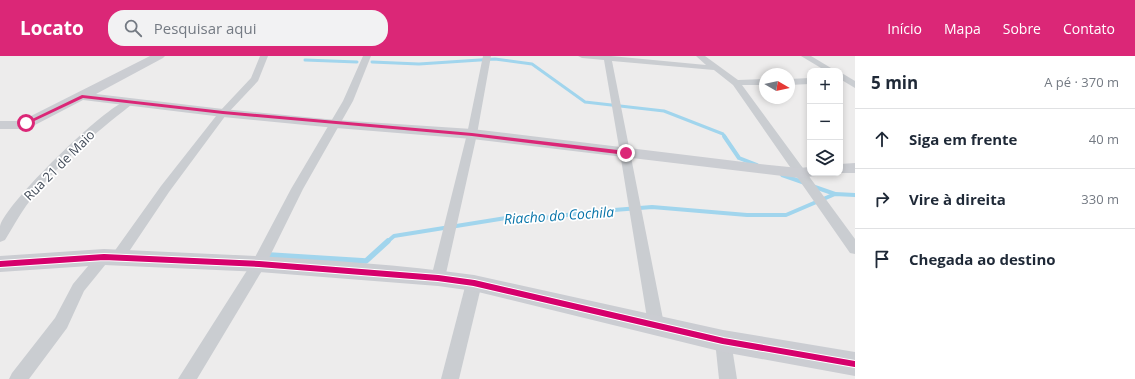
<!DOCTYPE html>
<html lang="pt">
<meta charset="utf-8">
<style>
:root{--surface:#fff;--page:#f2f2f3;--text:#1f2937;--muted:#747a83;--line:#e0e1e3;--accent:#db2777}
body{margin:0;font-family:"Open Sans",sans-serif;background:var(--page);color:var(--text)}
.controls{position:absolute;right:12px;top:12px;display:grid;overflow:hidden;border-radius:8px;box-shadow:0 2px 6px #0003}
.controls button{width:36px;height:36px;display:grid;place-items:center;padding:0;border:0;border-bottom:1px solid var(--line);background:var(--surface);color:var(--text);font:20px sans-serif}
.compass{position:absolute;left:759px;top:12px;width:36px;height:36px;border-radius:50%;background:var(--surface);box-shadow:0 2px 6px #0003;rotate:99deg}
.stop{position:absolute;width:12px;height:12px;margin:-9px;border:3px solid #db2777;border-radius:50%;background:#fff}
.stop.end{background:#db2777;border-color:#fff;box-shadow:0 1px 4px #0008}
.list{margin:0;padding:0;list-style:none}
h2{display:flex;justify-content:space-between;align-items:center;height:52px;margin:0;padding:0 16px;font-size:17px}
h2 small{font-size:13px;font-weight:400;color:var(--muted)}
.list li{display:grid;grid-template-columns:26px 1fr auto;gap:12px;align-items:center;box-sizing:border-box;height:60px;padding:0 16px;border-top:1px solid var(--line)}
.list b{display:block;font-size:15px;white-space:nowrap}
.list em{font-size:13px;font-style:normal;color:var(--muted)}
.icon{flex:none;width:22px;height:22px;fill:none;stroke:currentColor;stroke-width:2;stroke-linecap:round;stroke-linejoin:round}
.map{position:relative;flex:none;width:855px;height:323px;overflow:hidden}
header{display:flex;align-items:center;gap:24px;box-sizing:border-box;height:56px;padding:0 20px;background:var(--accent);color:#fff}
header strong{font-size:19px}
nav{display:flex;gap:22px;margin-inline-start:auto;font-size:14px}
.search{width:280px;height:36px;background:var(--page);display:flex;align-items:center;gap:10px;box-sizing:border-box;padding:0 14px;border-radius:16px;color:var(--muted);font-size:15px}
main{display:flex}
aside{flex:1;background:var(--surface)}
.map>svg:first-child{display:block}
</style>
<header>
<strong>Locato</strong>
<div class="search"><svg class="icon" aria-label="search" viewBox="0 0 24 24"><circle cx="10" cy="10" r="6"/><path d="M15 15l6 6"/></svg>Pesquisar aqui</div>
<nav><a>Início</a><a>Mapa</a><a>Sobre</a><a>Contato</a></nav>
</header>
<main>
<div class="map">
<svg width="855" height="323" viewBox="0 0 855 323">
<rect width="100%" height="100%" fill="#edecec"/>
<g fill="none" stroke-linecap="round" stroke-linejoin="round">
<g stroke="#a1d5ed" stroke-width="3">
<polyline points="305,4 357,6"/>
<polyline points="372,6 419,8 495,3 532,8 585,46 664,55 723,78 725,81"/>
</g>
<g stroke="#a1d5ed" stroke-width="4">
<polyline points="724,80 739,102 757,109"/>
<polyline points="782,119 805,127"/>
<polyline points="812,130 835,138"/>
<polyline points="387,186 394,180 506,162 544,162 589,156 652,151 747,159 786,159 835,138 855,139"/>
</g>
<polyline stroke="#a1d5ed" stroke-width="5.5" points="270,199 366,205 388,185"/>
<g fill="#cacdd1" fill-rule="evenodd">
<polygon points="260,0 268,0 258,25 226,59 169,136 122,206 117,207 112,206 110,203 84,235 67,272 29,323 9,323 12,317 55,262 73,228 99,197 104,196 109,197 111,200 161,130 220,55 251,22"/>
<polygon points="363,0 371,0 353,45 303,133 266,208 197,323 178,323 253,205 291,133 343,45"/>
<polygon points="483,0 491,0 477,78 445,222 443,226 438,228 433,226 431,222 467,78"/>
<polygon points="578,0 611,0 706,9 696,0 705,0 738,24 765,23 765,29 742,29 855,183 855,198 850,197 733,29 714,14 612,5 664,268 662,273 656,275 650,273 648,268 620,97 604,4 582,2"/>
<polygon points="801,0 811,0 836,15 826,15"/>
<polygon points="840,16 855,25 855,32 840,23"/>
<polygon points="810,22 810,28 789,29 789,23"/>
<path d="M128 44 133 47 131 49C93 79 54 111 26 150 18 161 12 173 5 184L0 186C0 181 0 175 0 170 6 147 105 50 128 44Z"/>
<polygon points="474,221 479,223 482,227 459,323 441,323 466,227 469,223"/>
<polygon points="723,278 729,280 731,285 737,323 719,323 715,285 717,280"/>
</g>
<g fill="#cbcdd2" fill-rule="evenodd">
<polygon points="150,0 165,0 163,2 96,38 223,53 336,64 472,73 769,109 799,112 810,111 810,117 818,117 816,120 799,122 472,83 336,72 223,61 83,44 35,69 20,73 0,73 0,65 19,65 25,63"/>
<polygon points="855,107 855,117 836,117 840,117 840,108"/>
<path d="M104 193C227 199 352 202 474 219L723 274 855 296V320L723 296 474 235 438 230 259 216 104 209 0 216V200Z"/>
</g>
<defs>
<polyline id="cycleway" points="0,208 104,201 259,208 438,222 474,227 723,285 855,308"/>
</defs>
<use href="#cycleway" stroke="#fff" stroke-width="8"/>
<use href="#cycleway" stroke="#d6006c" stroke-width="6"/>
</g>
<polygon fill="#db2777" points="82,39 223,55 472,77 626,95 629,97 626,99 472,80 223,58 83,42 28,68 24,67"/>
<g text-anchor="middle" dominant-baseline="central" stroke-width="3.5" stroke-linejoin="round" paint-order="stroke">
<g font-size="13" fill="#434c59" stroke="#fff">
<text transform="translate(59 109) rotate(-45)">Rua 21 de Maio</text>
</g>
<g font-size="14" font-style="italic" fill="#0774a9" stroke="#fff">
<text transform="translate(559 159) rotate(-4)">Riacho do Cochila</text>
</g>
</g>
</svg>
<div class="controls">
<button>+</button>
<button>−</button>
<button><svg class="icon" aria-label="layers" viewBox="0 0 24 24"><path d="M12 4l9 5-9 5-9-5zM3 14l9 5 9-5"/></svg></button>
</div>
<svg class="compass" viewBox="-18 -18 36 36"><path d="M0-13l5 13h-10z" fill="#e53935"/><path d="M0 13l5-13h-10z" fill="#747a83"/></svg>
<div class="stop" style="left:26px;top:67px"></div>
<div class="stop end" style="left:626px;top:97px"></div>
</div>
<aside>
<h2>5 min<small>A pé · 370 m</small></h2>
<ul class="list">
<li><svg class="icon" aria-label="ahead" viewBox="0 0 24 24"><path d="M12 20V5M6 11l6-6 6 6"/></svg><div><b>Siga em frente</b></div><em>40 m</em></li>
<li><svg class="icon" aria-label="right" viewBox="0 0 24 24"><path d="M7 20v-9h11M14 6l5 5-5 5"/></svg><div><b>Vire à direita</b></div><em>330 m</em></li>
<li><svg class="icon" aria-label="arrive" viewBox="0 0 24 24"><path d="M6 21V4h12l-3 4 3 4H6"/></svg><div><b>Chegada ao destino</b></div></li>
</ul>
</aside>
</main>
